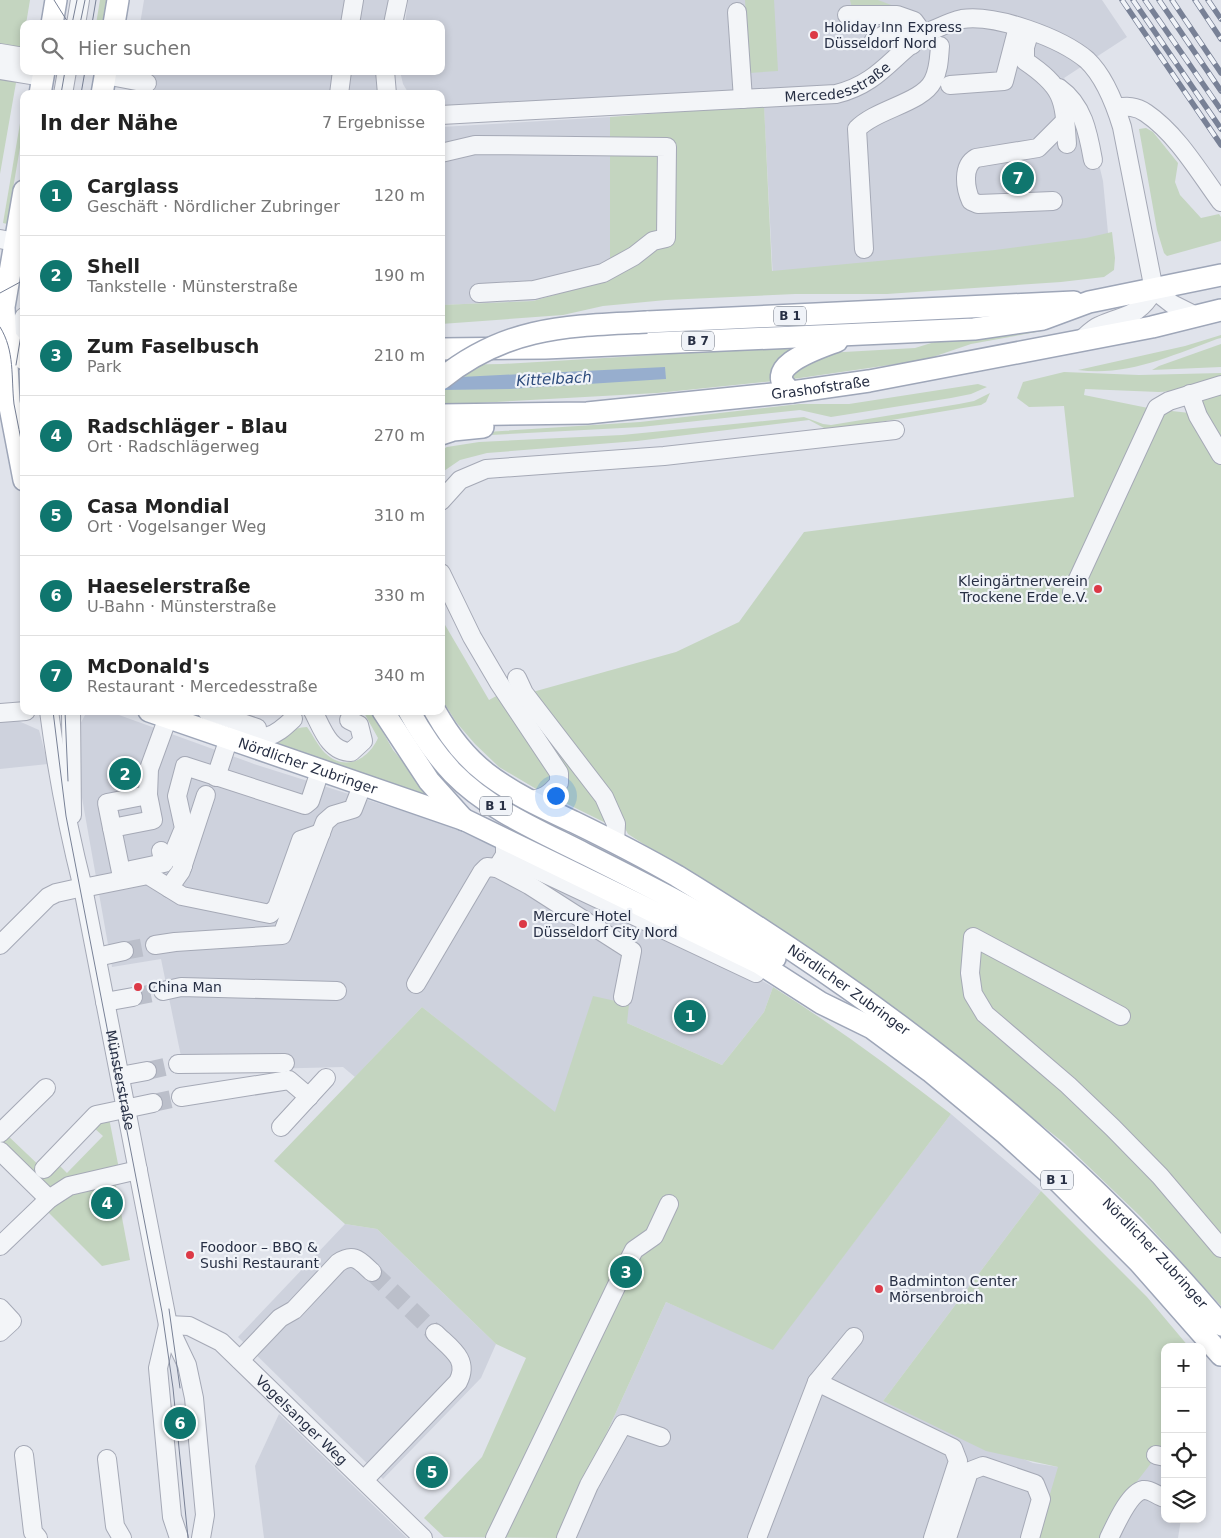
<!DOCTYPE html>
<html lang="de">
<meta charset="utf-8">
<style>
:root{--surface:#fff;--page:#f6f6f6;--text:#222;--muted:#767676;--line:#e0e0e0;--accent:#0f766e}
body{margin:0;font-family:"DejaVu Sans",sans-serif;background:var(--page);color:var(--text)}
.controls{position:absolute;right:15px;bottom:15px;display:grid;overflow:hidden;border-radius:10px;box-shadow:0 2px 8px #0003}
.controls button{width:45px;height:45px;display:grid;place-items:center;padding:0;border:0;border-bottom:1px solid var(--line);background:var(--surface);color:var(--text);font:25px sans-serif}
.you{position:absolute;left:555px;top:795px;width:18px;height:18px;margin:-12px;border:4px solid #fff;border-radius:50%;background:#1a73e8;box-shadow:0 0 0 8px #1a73e833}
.badge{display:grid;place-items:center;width:32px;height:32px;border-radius:50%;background:var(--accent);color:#fff;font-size:16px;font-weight:700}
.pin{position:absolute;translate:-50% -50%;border:2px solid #fff;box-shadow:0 1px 5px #0006}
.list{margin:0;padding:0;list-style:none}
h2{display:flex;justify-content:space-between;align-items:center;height:65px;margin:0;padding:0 20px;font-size:21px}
h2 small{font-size:16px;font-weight:400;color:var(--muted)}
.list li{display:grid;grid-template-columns:32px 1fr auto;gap:15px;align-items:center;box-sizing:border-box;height:80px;padding:0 20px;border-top:1px solid var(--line)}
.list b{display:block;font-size:19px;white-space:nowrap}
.list p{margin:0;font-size:16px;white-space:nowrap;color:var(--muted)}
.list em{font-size:16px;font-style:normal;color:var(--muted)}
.icon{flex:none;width:28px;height:28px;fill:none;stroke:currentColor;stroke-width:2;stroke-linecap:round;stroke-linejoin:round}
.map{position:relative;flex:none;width:1221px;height:1538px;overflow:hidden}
.search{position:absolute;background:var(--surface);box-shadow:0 2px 8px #0003;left:20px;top:20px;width:425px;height:55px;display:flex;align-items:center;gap:12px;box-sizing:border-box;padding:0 18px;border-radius:10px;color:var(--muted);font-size:19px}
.panel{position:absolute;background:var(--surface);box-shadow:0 2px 8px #0003;left:20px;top:90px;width:425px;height:625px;border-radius:10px}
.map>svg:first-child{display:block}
</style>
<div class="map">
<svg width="1221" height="1538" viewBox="0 0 1221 1538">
<rect width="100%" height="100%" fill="#e0e3eb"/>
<g fill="#ced2dd">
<polygon points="144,0 389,0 386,24 140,24"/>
<polygon points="408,0 1102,0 1127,37 1064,78 1087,114 1103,181 1109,243 773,279 763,89 441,108 441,94 409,94 403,84 400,71 441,71 441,24 405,24"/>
<polygon points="132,71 378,71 377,80 381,94 128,94"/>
<polygon points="610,117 610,279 533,301 441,305 441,127"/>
<polygon points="95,711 108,711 257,765 444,824 635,909 773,987 764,1012 722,1065 627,1023 555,1113 422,1007 355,1077 343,1067 184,1071 161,959 112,967 82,798 78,760 78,728 85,715"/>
<polygon points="0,719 14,719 39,730 48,764 0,769"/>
<polygon points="951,1114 1041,1191 883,1401 1033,1463 1058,1467 1165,1443 1165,1519 1181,1519 1178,1538 559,1538 666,1302 773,1349"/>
<polygon points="345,1224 377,1229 496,1344 481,1378 383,1479 238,1337"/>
<polygon points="279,1414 407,1538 264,1538 255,1466"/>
</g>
<g fill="#c4d5c0">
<polygon points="0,0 30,0 26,24 24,24 24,37 0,174"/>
<polygon points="100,0 107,0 103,24 96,24"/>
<polygon points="745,0 774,0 778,71 749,73"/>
<polygon points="850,0 878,0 894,6 852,8"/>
<polygon points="24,100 24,124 7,224 3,223"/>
<polygon points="764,105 772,271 995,250 1086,238 1112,232 1115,258 1114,270 1104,277 1061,282 887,294 795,294 666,300 603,306 563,315 441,324 441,305 533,301 610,279 610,117"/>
<polygon points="1146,128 1153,132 1178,163 1175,182 1180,195 1201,218 1219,214 1221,217 1221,241 1167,256 1164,253 1157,230 1139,129"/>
<polygon points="1042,328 1042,331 971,344 924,360 793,379 791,377 794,368 826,353 915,348 941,340"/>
<path d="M1221 335V338L1217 339C1173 355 1126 377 1078 370L1185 346Z"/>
<polygon points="1221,344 1221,367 1152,370 1159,366"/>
<polygon points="790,347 791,349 774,381 657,393 441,405 441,365 502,364"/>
<polygon points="1064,372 1139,375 1221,373 1221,382 1191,390 1159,392 1085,389 1084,395 1153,409 1190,413 1203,393 1221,387 1221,1306 1141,1217 1064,1143 965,1064 800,945 628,834 610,800 529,693 676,652 739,622 804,532 1074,497 1064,406 1029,407 1017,398 1023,382"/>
<polygon points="978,384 987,387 971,394 951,398 831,417 800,410 641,427 472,436 471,433 640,422 799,404 849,404"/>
<polygon points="990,393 986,402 981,405 838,429 824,428 809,420 637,441 487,453 460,460 441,473 441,450 447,447 479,442 622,435 804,417 823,424 831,425 959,404 974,401"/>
<polygon points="441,618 489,700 500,694 554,781 538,790 499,767 475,744 456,722 441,698"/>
<path d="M363 711H371L393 750 437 802 272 748C280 736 293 727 307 727 313 735 318 746 325 753 345 772 368 760 378 738Z"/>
<polygon points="548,736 595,789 612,826 553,797 558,791 543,742"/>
<path d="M773 987C835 1026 893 1069 951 1114L773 1350 666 1302 559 1538 444 1537 424 1518 482 1457 526 1358 496 1344 377 1229 345 1224 274 1161 422 1007 555 1112 593 996 629 1004 627 1023 722 1065 764 1012Z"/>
<polygon points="109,1118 119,1169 49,1191 0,1143 0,1139 5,1133 47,1173 57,1163 67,1173 103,1136 93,1127"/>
<polygon points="113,1182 116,1186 130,1260 102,1266 43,1207 60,1195"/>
<polygon points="1041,1191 1147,1297 1189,1347 1165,1347 1165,1445 1135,1484 1102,1538 1037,1538 1058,1467 986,1451 883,1401"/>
</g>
<polygon fill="#97aece" points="665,367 666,379 510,389 441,390 441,378"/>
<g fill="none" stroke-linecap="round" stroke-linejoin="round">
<g stroke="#bbbfca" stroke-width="18" stroke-dasharray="18 9" stroke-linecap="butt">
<polyline points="124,951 155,945"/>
<polyline points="133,997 163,991"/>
<polyline points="147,1071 178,1064"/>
<polyline points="153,1103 181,1097"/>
<polyline points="372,1272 435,1333"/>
</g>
<defs>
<g id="minor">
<polyline points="737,12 743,99"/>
<polyline points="847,15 897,15 914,21 925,36"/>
<polyline points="76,24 80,0"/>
<polyline points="350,24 354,0"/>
<polyline points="393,24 398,0"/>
<path d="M1030 31 1025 47V61C1065 88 1064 100 1067 144"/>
<polyline points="874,40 886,34 901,34 912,45"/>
<polyline points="0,53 24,57"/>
<polyline points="0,70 43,77"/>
<polyline points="385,71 387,94"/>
<polyline points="105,75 147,83"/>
<polyline points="950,85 1004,81 1018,27"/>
<path d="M1059 88C1083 105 1088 132 1093 160"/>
<polyline points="63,94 67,71"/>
<polyline points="339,94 342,71"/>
<path d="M1116 108C1127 106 1136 106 1146 113 1177 134 1199 172 1221 202"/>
<path id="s1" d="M441 115 836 94C883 83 895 49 933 30 942 26 952 21 962 19 996 14 1061 38 1087 60 1105 77 1115 104 1122 127L1154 290 1172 304 1196 316"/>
<polyline points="441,153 475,145 667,147 666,238 653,241 634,256 603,273 534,290 479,293"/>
<path d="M1053 201 978 204 971 201C965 188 962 166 976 158L1038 148 1065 121"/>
<polyline points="0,239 15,242"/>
<path d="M864 249 857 129C876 109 922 103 933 81 939 70 939 58 940 46"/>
<path d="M1080 341C1086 336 1092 329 1099 326 1124 314 1137 319 1154 290"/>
<polyline points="11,359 24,317"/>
<polyline points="1190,394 1198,416 1221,455"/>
<polyline points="441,501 460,480 486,469 664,456 895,430"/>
<path d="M441 573 472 637 499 683 559 773V783C550 794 543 799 529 800"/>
<polyline points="1072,592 1157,408 1169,401 1221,385"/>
<polyline points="517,678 524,693 604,797 616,824 615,842"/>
<path id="s2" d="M49 711C57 772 68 829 83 888L168 1325 187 1365 194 1398 205 1515 201 1538"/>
<polyline points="71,711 72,815"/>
<polyline points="207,711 257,728"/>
<path d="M313 711C322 728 329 752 351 752L363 741 359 725 349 720"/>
<polyline points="0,713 26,711"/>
<path d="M238 732C266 741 273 738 293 719"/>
<polyline points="216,777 229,738"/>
<polyline points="112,828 107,803 148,795"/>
<polyline points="505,840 505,855 756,973"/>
<polyline points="505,855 497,868 529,885 632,951 623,997"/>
<polyline points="183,866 174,852 184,828 177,796 185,766 305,805 310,801 320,771"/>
<polyline points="131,870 164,863 161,851"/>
<polyline points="121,872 112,828 153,820 148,795 149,769 168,717"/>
<polyline points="83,888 148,875 182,896 270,914 277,907 301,840 321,833"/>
<polyline points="169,888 181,871 206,795"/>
<polyline points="0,945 48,897 56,893 83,887"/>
<polyline points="155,945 175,942 282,935 325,822 333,815 353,809 362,786"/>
<polyline points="97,957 124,951"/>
<polyline points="416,984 482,872 487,867 497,868"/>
<polyline points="163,991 181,987 337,991"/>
<polyline points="105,1002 133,997"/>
<polyline points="1121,1016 973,937 970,973 973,994 985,1014 1068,1085 1113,1128 1160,1176 1221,1248"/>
<polyline points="178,1064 285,1063"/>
<polyline points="120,1076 147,1071"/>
<polyline points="181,1097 289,1080 309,1097"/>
<polyline points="281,1127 326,1078"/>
<polyline points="0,1133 46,1088"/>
<polyline points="0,1151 49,1199"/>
<polyline points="44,1169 96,1115 153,1103"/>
<polyline points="0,1246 49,1199 69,1186 138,1170"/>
<polyline points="0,1308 12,1321 0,1332"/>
<path id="s3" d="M168 1325 189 1326 221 1342 423 1538"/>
<polyline points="168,1325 158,1368 172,1517 179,1538"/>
<path d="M240 1360 280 1318 294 1310 338 1263C354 1252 360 1261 372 1272"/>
<polyline points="817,1382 953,1448 958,1461 933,1538"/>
<polyline points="24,1455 33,1532 38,1538"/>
<polyline points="1156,1455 1165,1457"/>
<polyline points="107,1459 115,1526 122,1538"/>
<path d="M364 1480 458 1382C470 1359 450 1348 435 1333"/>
<polyline points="495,1538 629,1260 634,1250 654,1236 669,1204"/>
<polyline points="566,1538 589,1485 623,1424 661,1437"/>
<polyline points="757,1538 817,1382 854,1337"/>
<polyline points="947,1538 968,1475 970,1471 983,1466 1035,1484 1041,1499 1030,1538"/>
<path d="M1109 1538C1115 1526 1129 1493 1143 1490 1151 1489 1157 1496 1165 1498"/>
</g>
<g id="major">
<polyline points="52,24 56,0"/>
<polyline points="114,24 118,0"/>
<polyline points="40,94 44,71"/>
<polyline points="102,94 106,71"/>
<polyline points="24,191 4,307 9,402 24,480"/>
<polyline points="647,322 1074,302"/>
<polyline points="5,337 24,359"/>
<polyline points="441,349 545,348 974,329 1043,319 1089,302 1221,275"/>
<path d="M792 392C756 367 822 347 837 341"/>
<path id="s4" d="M441 415 587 413 792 392 869 381 1152 327 1221 310"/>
<polyline points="441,434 453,430 483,427"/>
<path id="s5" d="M149 711 465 820 759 963 821 1003 872 1028 930 1071 1006 1134 1059 1182 1139 1262 1221 1355"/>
<polyline points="383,711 429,781 464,820"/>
<path d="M409 711C421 733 436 755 453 773 489 810 540 831 585 854 649 886 714 919 775 958"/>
<path id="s6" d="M435 711C448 734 465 757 486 773 513 794 544 808 574 822 609 839 644 857 677 876 726 906 775 938 822 970 969 1071 1106 1188 1221 1325"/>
</g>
</defs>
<use href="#minor" stroke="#a5a9b6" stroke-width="20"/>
<use href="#major" stroke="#9ea6b8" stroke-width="24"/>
<use href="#minor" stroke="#f3f5f8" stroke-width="18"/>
<use href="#major" stroke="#fff" stroke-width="21"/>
<g stroke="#788196" stroke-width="1">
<polyline points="54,0 69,24"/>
<polyline points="72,24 77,0"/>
<polyline points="80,24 85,0"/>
<polyline points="92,24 96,0"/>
<polyline points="61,94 65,71"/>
<polyline points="81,94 85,71"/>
<polyline points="0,293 24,280"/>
<path d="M0 327C15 351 11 377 14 404 17 421 21 438 24 455"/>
<polyline points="16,365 24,317"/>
<polyline points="53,711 66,816 162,1312 173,1388 188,1538"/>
<polyline points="65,711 68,781"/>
<polyline points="169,1309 180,1388"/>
</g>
<defs>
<g id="rail">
<polyline points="1122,0 1221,145"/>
<polyline points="1133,0 1221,129"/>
<polyline points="1145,0 1221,110"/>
<polyline points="1159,0 1221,91"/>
<polyline points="1172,0 1221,73"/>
<polyline points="1195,0 1221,39"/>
<polyline points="1208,0 1221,19"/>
</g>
</defs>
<use href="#rail" stroke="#788196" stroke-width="5.5"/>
<use href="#rail" stroke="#f0f3f8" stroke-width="4" stroke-dasharray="11" stroke-linecap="butt"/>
<defs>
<path id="major-bridge" d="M441 379C507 326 567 326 647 322"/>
</defs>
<use href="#major-bridge" stroke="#9ea6b8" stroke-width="24" stroke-linecap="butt"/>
<use href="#major-bridge" stroke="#fff" stroke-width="21"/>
</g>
<g fill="#dc3946" stroke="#f0f3f8" stroke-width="2">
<circle cx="814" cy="35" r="5"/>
<circle cx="1098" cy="589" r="5"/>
<circle cx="523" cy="924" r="5"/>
<circle cx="138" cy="987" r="5"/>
<circle cx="190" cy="1255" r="5"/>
<circle cx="879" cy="1289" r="5"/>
</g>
<g text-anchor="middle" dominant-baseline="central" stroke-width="4.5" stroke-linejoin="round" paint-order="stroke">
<g fill="#f0f3f8" stroke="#636a7a" stroke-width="1">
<rect x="774" y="306.5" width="32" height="19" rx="4"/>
<rect x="682" y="331.5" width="32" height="19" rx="4"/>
<rect x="480" y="796.5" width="32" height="19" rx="4"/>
<rect x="1041" y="1170.5" width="32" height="19" rx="4"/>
</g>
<g font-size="12" font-weight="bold" fill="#272f44">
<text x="790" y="316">B 1</text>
<text x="698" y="341">B 7</text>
<text x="496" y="806">B 1</text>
<text x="1057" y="1180">B 1</text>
</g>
<g font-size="14" fill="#272f44" stroke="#f0f3f8" text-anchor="start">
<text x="824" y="27">Holiday Inn Express<tspan x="824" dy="16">Düsseldorf Nord</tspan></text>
<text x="1088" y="581" text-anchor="end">Kleingärtnerverein<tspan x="1088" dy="16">Trockene Erde e.V.</tspan></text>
<text x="533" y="916">Mercure Hotel<tspan x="533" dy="16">Düsseldorf City Nord</tspan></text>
<text x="148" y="987">China Man</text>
<text x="200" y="1247">Foodoor – BBQ &amp;<tspan x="200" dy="16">Sushi Restaurant</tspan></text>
<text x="889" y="1281">Badminton Center<tspan x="889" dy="16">Mörsenbroich</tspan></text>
</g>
<g font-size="14" fill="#272f44" stroke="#f0f3f8">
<text stroke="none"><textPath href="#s1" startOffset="400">Mercedesstraße</textPath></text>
<text stroke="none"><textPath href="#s4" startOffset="381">Grashofstraße</textPath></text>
<text stroke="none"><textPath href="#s5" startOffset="168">Nördlicher Zubringer</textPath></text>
<text stroke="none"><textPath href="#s6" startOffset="504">Nördlicher Zubringer</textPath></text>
<text stroke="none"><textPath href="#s2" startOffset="376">Münsterstraße</textPath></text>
<text stroke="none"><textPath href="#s6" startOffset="909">Nördlicher Zubringer</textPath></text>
<text stroke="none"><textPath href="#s3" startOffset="169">Vogelsanger Weg</textPath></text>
</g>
<g font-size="15" font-style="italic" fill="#2c4b7c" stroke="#f0f3f8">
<text transform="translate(554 379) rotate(-3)">Kittelbach</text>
</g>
</g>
</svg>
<div class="controls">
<button>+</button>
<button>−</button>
<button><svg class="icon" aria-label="locate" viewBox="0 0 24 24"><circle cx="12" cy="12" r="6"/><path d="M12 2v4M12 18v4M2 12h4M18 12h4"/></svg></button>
<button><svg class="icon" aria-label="layers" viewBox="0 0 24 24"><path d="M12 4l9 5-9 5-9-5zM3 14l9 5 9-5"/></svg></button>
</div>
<div class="you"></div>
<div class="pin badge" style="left:690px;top:1016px">1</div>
<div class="pin badge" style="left:125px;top:774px">2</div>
<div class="pin badge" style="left:626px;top:1272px">3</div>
<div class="pin badge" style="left:107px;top:1203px">4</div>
<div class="pin badge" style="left:432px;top:1472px">5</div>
<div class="pin badge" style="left:180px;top:1423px">6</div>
<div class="pin badge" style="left:1018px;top:178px">7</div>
<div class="search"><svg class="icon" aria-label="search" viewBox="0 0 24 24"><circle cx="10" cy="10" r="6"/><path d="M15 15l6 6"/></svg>Hier suchen</div>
<section class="panel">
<h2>In der Nähe<small>7 Ergebnisse</small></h2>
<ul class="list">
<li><span class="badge">1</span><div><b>Carglass</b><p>Geschäft · Nördlicher Zubringer</p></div><em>120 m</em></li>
<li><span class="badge">2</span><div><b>Shell</b><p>Tankstelle · Münsterstraße</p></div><em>190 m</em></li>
<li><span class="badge">3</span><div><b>Zum Faselbusch</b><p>Park</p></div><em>210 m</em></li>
<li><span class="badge">4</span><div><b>Radschläger - Blau</b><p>Ort · Radschlägerweg</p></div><em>270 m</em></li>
<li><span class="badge">5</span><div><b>Casa Mondial</b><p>Ort · Vogelsanger Weg</p></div><em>310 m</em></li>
<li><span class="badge">6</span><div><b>Haeselerstraße</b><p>U-Bahn · Münsterstraße</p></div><em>330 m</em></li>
<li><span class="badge">7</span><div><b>McDonald's</b><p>Restaurant · Mercedesstraße</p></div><em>340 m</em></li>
</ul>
</section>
</div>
